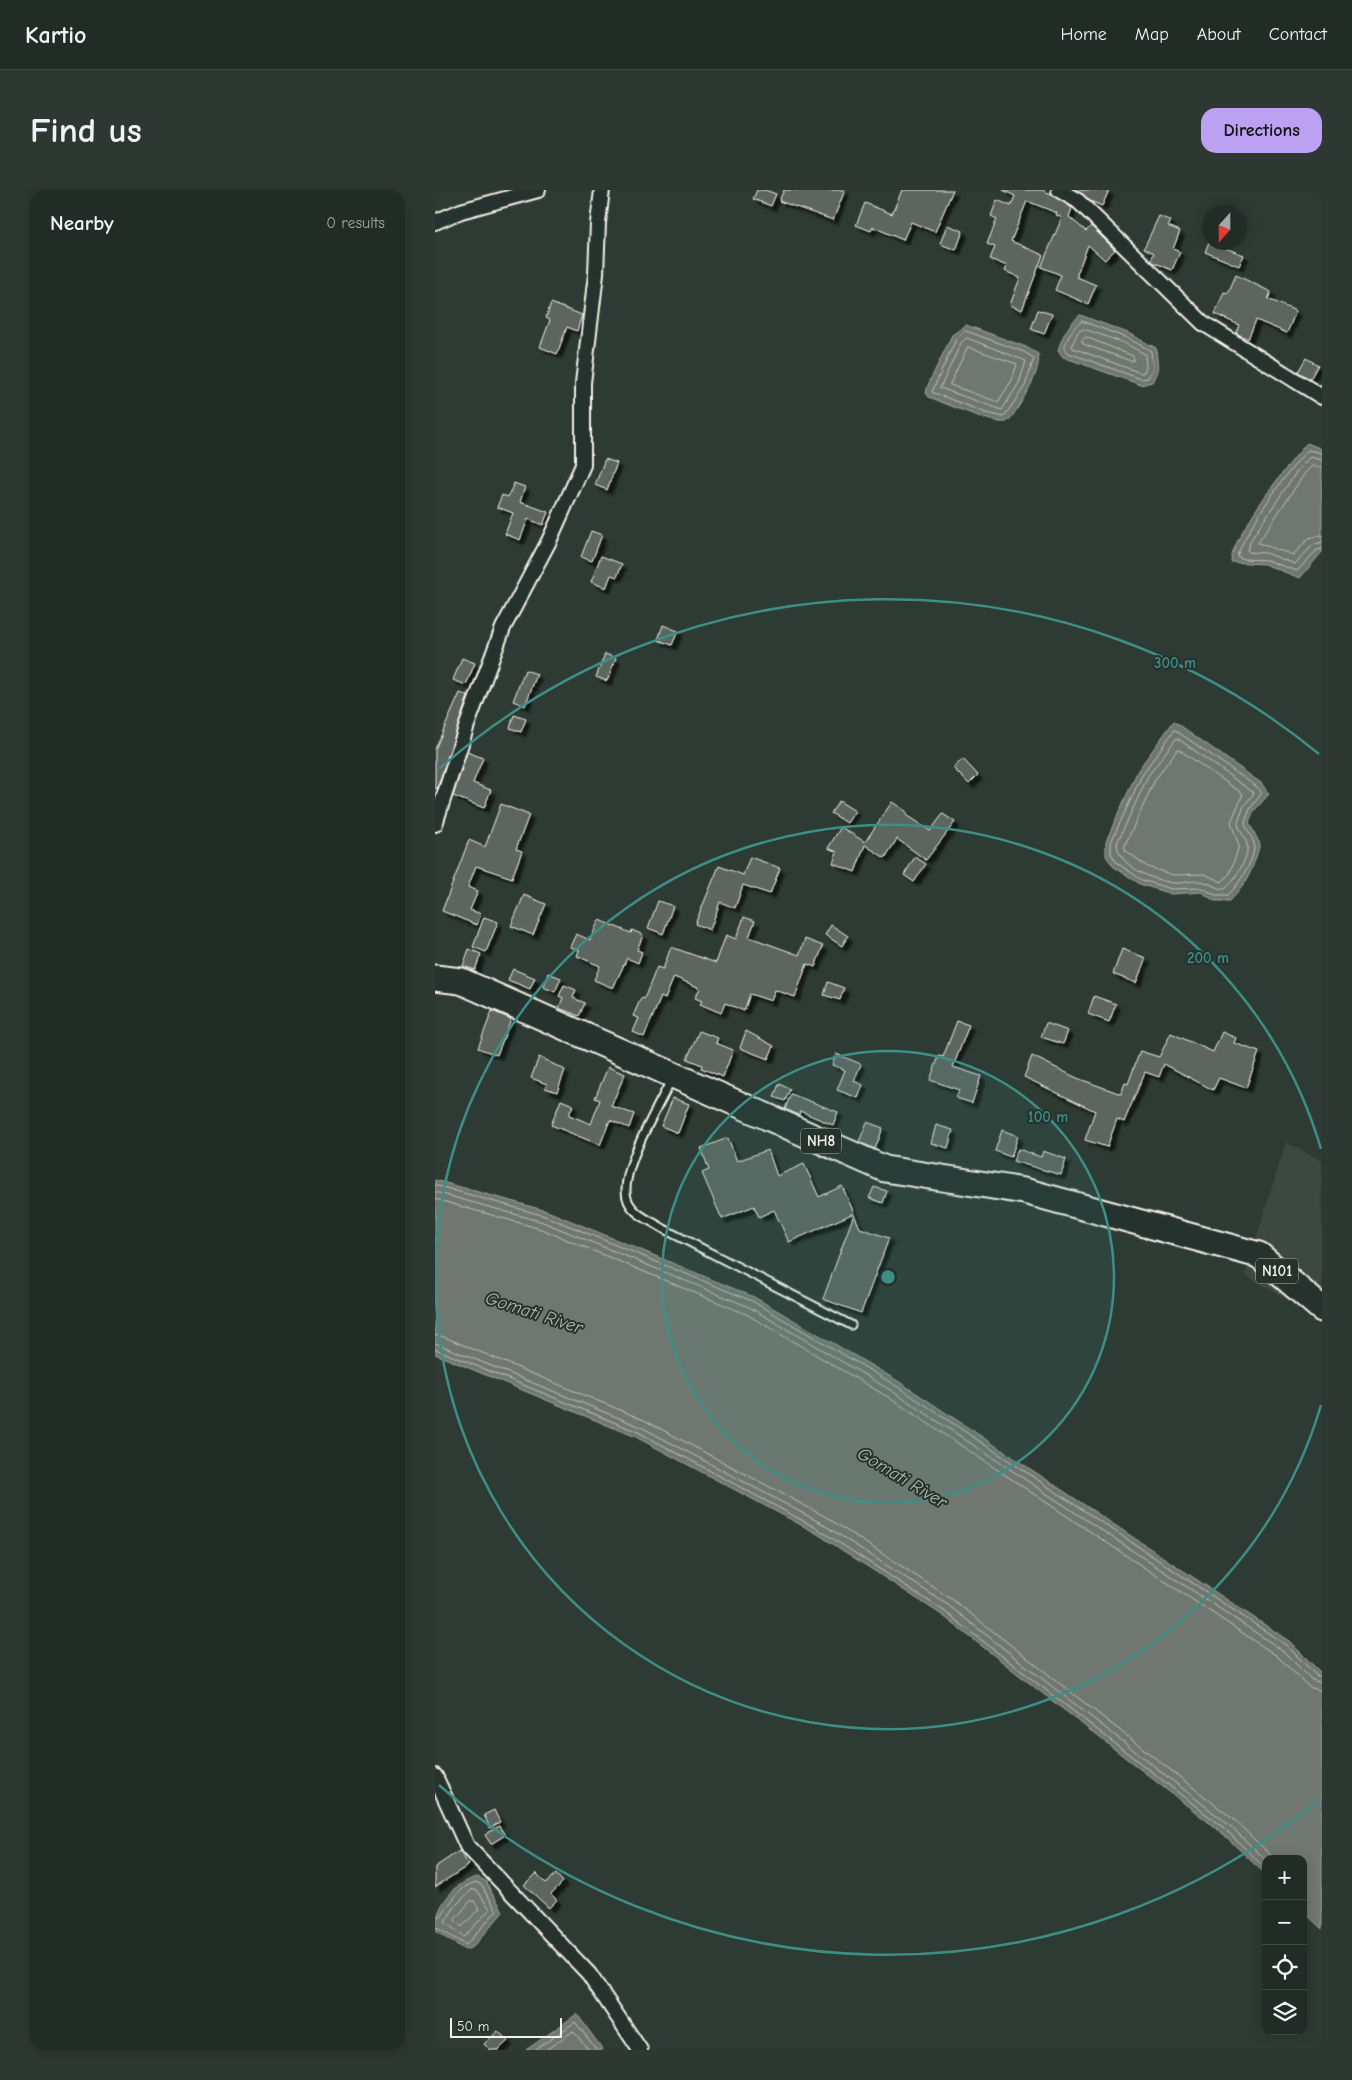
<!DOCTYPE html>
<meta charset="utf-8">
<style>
:root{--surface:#222c27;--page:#2e3833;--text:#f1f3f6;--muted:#a2a7a7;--line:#3f4844;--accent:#bca0f2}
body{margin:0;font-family:"Comic Neue",sans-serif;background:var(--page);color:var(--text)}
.controls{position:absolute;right:15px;bottom:15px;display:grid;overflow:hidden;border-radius:10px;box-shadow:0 2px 12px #0003}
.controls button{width:45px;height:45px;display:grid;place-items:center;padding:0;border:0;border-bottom:1px solid var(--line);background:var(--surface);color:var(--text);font:25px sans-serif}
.compass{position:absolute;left:767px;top:15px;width:45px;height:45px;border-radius:50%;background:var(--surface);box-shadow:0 2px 12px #0003;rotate:201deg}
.scale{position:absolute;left:15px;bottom:12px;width:112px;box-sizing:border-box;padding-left:5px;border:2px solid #f4f1e8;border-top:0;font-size:14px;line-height:18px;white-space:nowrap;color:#f4f1e8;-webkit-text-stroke:4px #26332d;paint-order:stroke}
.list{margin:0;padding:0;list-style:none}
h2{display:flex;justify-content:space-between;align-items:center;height:65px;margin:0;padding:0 20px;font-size:21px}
h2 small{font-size:16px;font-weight:400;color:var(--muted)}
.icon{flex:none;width:28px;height:28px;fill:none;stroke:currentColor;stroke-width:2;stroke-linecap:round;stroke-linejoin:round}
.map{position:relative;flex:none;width:887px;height:1860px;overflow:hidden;border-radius:15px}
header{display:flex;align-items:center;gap:30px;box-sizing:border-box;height:70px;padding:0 25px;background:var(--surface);border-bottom:1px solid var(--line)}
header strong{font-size:24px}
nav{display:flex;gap:28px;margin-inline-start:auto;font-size:18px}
.intro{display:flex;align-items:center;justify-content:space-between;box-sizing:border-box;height:120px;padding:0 30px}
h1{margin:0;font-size:35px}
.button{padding:12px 22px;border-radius:15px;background:var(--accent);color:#111;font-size:18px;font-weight:700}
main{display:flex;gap:30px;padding:0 30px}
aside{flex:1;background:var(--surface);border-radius:15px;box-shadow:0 2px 12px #0003}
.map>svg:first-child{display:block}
</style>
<header>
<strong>Kartio</strong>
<nav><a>Home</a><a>Map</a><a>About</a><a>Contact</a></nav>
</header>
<div class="intro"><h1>Find us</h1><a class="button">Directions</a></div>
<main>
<aside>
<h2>Nearby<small>0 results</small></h2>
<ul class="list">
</ul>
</aside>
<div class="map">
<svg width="887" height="1860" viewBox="0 0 887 1860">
<defs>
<filter id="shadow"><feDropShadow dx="4.5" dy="4.5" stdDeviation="1" flood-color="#0009"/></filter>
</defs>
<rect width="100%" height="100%" fill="#2e3b34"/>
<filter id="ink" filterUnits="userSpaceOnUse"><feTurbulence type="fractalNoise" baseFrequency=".02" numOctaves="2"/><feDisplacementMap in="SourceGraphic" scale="10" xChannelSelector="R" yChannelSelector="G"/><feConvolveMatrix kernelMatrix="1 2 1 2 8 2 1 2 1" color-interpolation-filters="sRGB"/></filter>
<g filter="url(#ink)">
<polygon fill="#3c4841" points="851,952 887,971 887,1129 810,1085"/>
<g fill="#6f7770" stroke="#a4a8a0">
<path d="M645 125 693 143 721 158 723 180 717 192 706 195 628 167 623 160C628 145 633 135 645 125Z"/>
<path d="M531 135 591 157 603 164C606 173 598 192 593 200 589 207 577 230 571 232 560 235 507 212 494 207L491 203 493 195 517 145Z"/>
<path d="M872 253 887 259V362L865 388 829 374 796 372C796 347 854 273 872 253Z"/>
<path d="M739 531 826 593 834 604 819 621 814 633 825 654C817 680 814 691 795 711H780L766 702 736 704 705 694 679 677 671 666V651L703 580Z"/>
<polygon points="0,990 112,1021 319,1107 463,1191 854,1451 887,1484 887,1739 868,1721 868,1669 831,1669 831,1685 786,1642 507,1425 381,1343 201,1247 0,1164"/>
<path d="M43 1687 52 1692C55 1704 64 1711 68 1722L38 1757 30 1760 0 1741C0 1717 19 1692 43 1687Z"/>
<polygon points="142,1824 168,1860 91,1860"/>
</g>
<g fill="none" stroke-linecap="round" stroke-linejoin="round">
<g stroke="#bfc0b8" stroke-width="1">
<path d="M647 131 692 148 716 161 718 179 713 188 706 189 631 162 629 158C633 147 637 138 647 131Z"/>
<polygon points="649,139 689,153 710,164 711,177 709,182 706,183 638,158 637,155 643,142"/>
<polygon points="531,141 589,162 599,168 590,196 569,227 551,223 497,202 521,149"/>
<polygon points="651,147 698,166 699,170 696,171 648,154 647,151"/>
<polygon points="532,148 591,171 584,193 567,220 505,198 526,153"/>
<polygon points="533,157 582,174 577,190 563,212 515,195"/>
<path d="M887 263 873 260C851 282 813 337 802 366L808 369 831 370 862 381 882 360 887 359"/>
<polyline points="887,270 875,267 864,278 817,348 812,360 814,362 831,363 860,374 878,355 887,352"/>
<polyline points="887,277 877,276 870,283 823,353 858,365 874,348 887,345"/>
<path d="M740 540 822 597 827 603 815 619 810 632C810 640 818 646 819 654 821 668 803 696 793 705H781L766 698 736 699 707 690 682 673 676 664V652L708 583Z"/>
<path d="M742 548 819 603 809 616 803 632C803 640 810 646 812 654 815 667 799 691 790 699 781 699 777 694 769 692 759 689 748 694 738 693 718 690 682 676 682 653L713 586Z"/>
<polygon points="743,559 808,604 796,632 804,656 795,683 787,692 769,684 738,685 713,677 690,660 690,655 720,590"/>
<polyline points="0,995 110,1026 317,1111 460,1195 851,1455 882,1486 887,1487"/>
<polyline points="0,1002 108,1032 314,1117 457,1201 847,1460 877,1490 887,1493"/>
<polyline points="0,1009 106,1039 311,1124 453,1207 842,1466 874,1497 887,1501"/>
<polyline points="0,1145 9,1147 209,1230 391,1327 518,1410 797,1628 840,1669"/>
<polyline points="0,1153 206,1237 386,1333 513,1415 793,1634 831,1670"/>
<polyline points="0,1159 203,1242 383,1339 509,1421 789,1638 831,1679"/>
<polygon points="37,1700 42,1700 55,1719 29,1747 10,1732 21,1715"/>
<polygon points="36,1711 39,1711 44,1719 27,1737 20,1730"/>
<path d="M0 1728 6 1727C15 1713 25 1696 41 1692L48 1696 50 1702 62 1720 31 1755 0 1737"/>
<polyline points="100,1860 140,1832 162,1860"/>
<polyline points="111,1860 138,1841 154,1860"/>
</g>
</g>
<g fill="#5c655e" stroke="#f4f1e8" filter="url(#shadow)">
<polygon points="322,0 330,0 341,4 336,16 318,9"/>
<polygon points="349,0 410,0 398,30 344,11"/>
<polygon points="467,0 518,0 500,42 476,32 468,50 438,37 436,41 421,35 430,13 457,24"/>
<polygon points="568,0 607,0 616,4 637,18 634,27 651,41 656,36 680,60 670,70 653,55 642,84 642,87 661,95 653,114 620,100 626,85 606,77 627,28 621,25 622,23 592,11 576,51 608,65 587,120 575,115 585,88 570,81 572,76 555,69 560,57 552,54 562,29 556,26 562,10 576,16 580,6"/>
<polygon points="641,0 674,0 667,16 655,11"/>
<polygon points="724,26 736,31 733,36 745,41 738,59 745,62 737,80 718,72 716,70 719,63 709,58"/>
<polygon points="512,35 528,41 521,60 505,54"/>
<polygon points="774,52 809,65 804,76 770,62"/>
<polygon points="801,85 836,102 833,109 861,121 852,143 821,130 813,149 801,143 804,135 780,124 789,102 793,103"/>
<polygon points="116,113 147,125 142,141 132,137 122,164 105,157 115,130 111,128"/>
<polygon points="603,120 617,124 609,144 596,139"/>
<polygon points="871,168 883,175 875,189 863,182"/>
<polygon points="170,269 182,273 172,300 160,295"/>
<polygon points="79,293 90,297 85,312 113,322 108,335 93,329 85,350 70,344 78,323 62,317 67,305 73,307"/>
<polygon points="156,341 167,345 157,371 146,367"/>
<polygon points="166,366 187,374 182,387 176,385 171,398 156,392"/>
<polygon points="228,435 243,441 237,455 223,450"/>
<polygon points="170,464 181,468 172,491 161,487"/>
<polygon points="27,468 40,473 31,495 18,490"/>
<polygon points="90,480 102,484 90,516 78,511"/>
<polygon points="25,503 33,506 2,599 0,598 0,559"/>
<polygon points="79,525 91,529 86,542 75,538"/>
<polygon points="32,562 48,568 38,593 56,600 49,618 18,606"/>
<polygon points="528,569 543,585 534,594 518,578"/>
<polygon points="404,611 420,621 412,633 396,623"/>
<polygon points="457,612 472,622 471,625 495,641 508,624 520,632 491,670 462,649 450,668 430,655 420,682 398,673 402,662 393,658 406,637 430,652"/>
<polygon points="66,614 94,625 81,659 87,661 77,688 41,676 33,697 43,701 35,720 46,724 42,735 7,721 34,650 50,657"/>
<polygon points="315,667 345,678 335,704 308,695 300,718 285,712 275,740 260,734 284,676 308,685"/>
<polygon points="480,667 491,674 479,692 469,685"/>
<polygon points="89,705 111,714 98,745 76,736"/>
<polygon points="223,711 238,716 228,744 213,738"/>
<polygon points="49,727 63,732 51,762 38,757"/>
<polygon points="309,727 320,731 314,747 364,765 370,749 388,756 380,777 372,774 360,807 340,800 336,811 315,804 309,821 290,813 286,823 265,814 267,811 260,808 265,798 239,787 230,809 226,807 209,847 198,842 204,828 198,826 206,808 209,809 222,777 228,779 236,757 281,773 291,745 301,749"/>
<polygon points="164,730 196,743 197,740 208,745 202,760 207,762 203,773 192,768 178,798 159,790 165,776 142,766 144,760 135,757 141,744 155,750"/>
<polygon points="396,735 413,746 407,756 390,745"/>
<polygon points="34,759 46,764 40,780 28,776"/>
<polygon points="687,759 711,768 701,793 678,784"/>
<polygon points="78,779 100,788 95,799 73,790"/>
<polygon points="113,783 126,788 120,802 108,797"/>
<polygon points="393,792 409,798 405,810 389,805"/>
<polygon points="129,795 141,800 138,808 150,813 144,826 124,818 128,808 124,806"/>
<polygon points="659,806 681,814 674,832 653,824"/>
<polygon points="57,821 76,829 62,865 43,858"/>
<polygon points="522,831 534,835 518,877 546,886 537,913 521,908 524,900 495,890 504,866 508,867"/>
<polygon points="611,833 633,841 628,854 606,847"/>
<polygon points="264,841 283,848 281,853 298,860 288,887 266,878 267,875 252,869"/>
<polygon points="311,841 339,856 333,869 305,858"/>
<polygon points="787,842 801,848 799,853 824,862 811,898 784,888 778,900 729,874 724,887 710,882 689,932 682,929 672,957 650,950 660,921 589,887 597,866 642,888 686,904 690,893 693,894 705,861 724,867 736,843 778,862"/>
<polygon points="401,864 426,874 419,891 428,895 423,908 402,900 410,880 397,875"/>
<polygon points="104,867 130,880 122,902 110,898 112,894 96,888"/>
<polygon points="173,877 190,884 176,916 199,924 194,938 175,930 165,955 116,935 126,910 138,915 134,925 156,934 165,910 160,908"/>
<polygon points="344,894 355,899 350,911 339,907"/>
<polygon points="356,904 403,922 398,935 365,921 364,925 350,919"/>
<polygon points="238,908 254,914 243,943 226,936"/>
<polygon points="432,932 448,938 440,959 424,952"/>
<polygon points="501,935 518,940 513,958 496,953"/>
<polygon points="567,940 583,946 576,967 560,961"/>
<polygon points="293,948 302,971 333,960 342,986 369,974 384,1007 407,996 419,1023 354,1052 339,1020 324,1027 319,1016 287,1029 267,983 274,980 266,958"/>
<polygon points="583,959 606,967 608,961 631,969 626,985 578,971"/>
<polygon points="439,997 452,1001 448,1013 434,1008"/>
<polygon points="419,1024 425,1038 454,1048 426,1123 388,1109"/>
<polygon points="59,1620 65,1632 55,1638 49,1625"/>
<polygon points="64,1636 70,1645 56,1654 50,1645"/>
<polygon points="24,1661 34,1675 0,1697 0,1677"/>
<polygon points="101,1683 111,1693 121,1684 128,1692 116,1704 122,1710 114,1718 89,1695"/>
<polygon points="63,1841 73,1851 63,1860 55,1860 49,1854"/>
</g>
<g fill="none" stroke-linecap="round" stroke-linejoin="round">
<defs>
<path id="lane" d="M237 888C225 914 181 985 193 1011 199 1025 217 1031 229 1039L416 1135"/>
<g id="street">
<polyline points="624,0 643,11 768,133 887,207"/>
<polyline points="0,32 26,21 103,0"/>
<polyline points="0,634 32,535 68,438 114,351 148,275 148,193 161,84 163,33 167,0"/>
<polyline points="0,1586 32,1656 154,1784 205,1860"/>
</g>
<polyline id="highway" points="0,788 26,791 450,979 589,1001 824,1065 887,1119"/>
</defs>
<use href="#lane" stroke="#f4f1e8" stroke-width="11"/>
<use href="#street" stroke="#f4f1e8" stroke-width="18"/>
<use href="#highway" stroke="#f4f1e8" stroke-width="29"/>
<use href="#lane" stroke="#26332d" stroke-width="7"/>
<use href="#street" stroke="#26332d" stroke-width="14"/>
<use href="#highway" stroke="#26332d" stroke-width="25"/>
</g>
</g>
<circle cx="453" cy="1087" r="226" fill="#3d8f86" fill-opacity=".12"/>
<g fill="none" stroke="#3d8f86" stroke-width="2.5">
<circle cx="453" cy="1087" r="226"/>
<path d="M886 1215A452 452 0 1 1 886 959"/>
<path d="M884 1610A678 678 0 0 1 4 1595M4 579A678 678 0 0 1 884 564"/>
</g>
<g text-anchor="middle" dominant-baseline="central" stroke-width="4" stroke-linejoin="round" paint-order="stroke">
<g fill="#26332d" stroke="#b6b8b0" stroke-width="1">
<rect x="366" y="938.5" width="40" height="25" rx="4"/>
<rect x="821" y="1068.5" width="42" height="25" rx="4"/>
</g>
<g font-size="15" font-weight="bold" fill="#f4f1e8">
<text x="386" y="951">NH8</text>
<text x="842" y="1081">N101</text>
</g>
<g font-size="18" font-style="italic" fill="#b8bab2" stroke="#26332d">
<text transform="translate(99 1123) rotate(18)">Gomati River</text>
<text transform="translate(467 1288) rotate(31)">Gomati River</text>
</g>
</g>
<circle cx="453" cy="1087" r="8" fill="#3d8f86" stroke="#26332d" stroke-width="2.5"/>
<g font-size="15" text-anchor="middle" font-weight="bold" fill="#3d8f86" stroke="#26332d" stroke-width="4" stroke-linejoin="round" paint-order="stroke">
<text x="740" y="478">300 m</text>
<text x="773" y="773">200 m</text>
<text x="613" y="932">100 m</text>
</g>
</svg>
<div class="controls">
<button>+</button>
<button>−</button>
<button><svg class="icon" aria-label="locate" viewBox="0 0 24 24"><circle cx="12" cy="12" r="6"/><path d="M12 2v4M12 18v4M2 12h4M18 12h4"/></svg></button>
<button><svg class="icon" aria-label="layers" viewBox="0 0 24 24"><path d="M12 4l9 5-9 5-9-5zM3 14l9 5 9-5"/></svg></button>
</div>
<svg class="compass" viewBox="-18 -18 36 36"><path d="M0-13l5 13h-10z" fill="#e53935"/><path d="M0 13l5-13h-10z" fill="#a2a7a7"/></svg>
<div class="scale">50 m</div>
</div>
</main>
